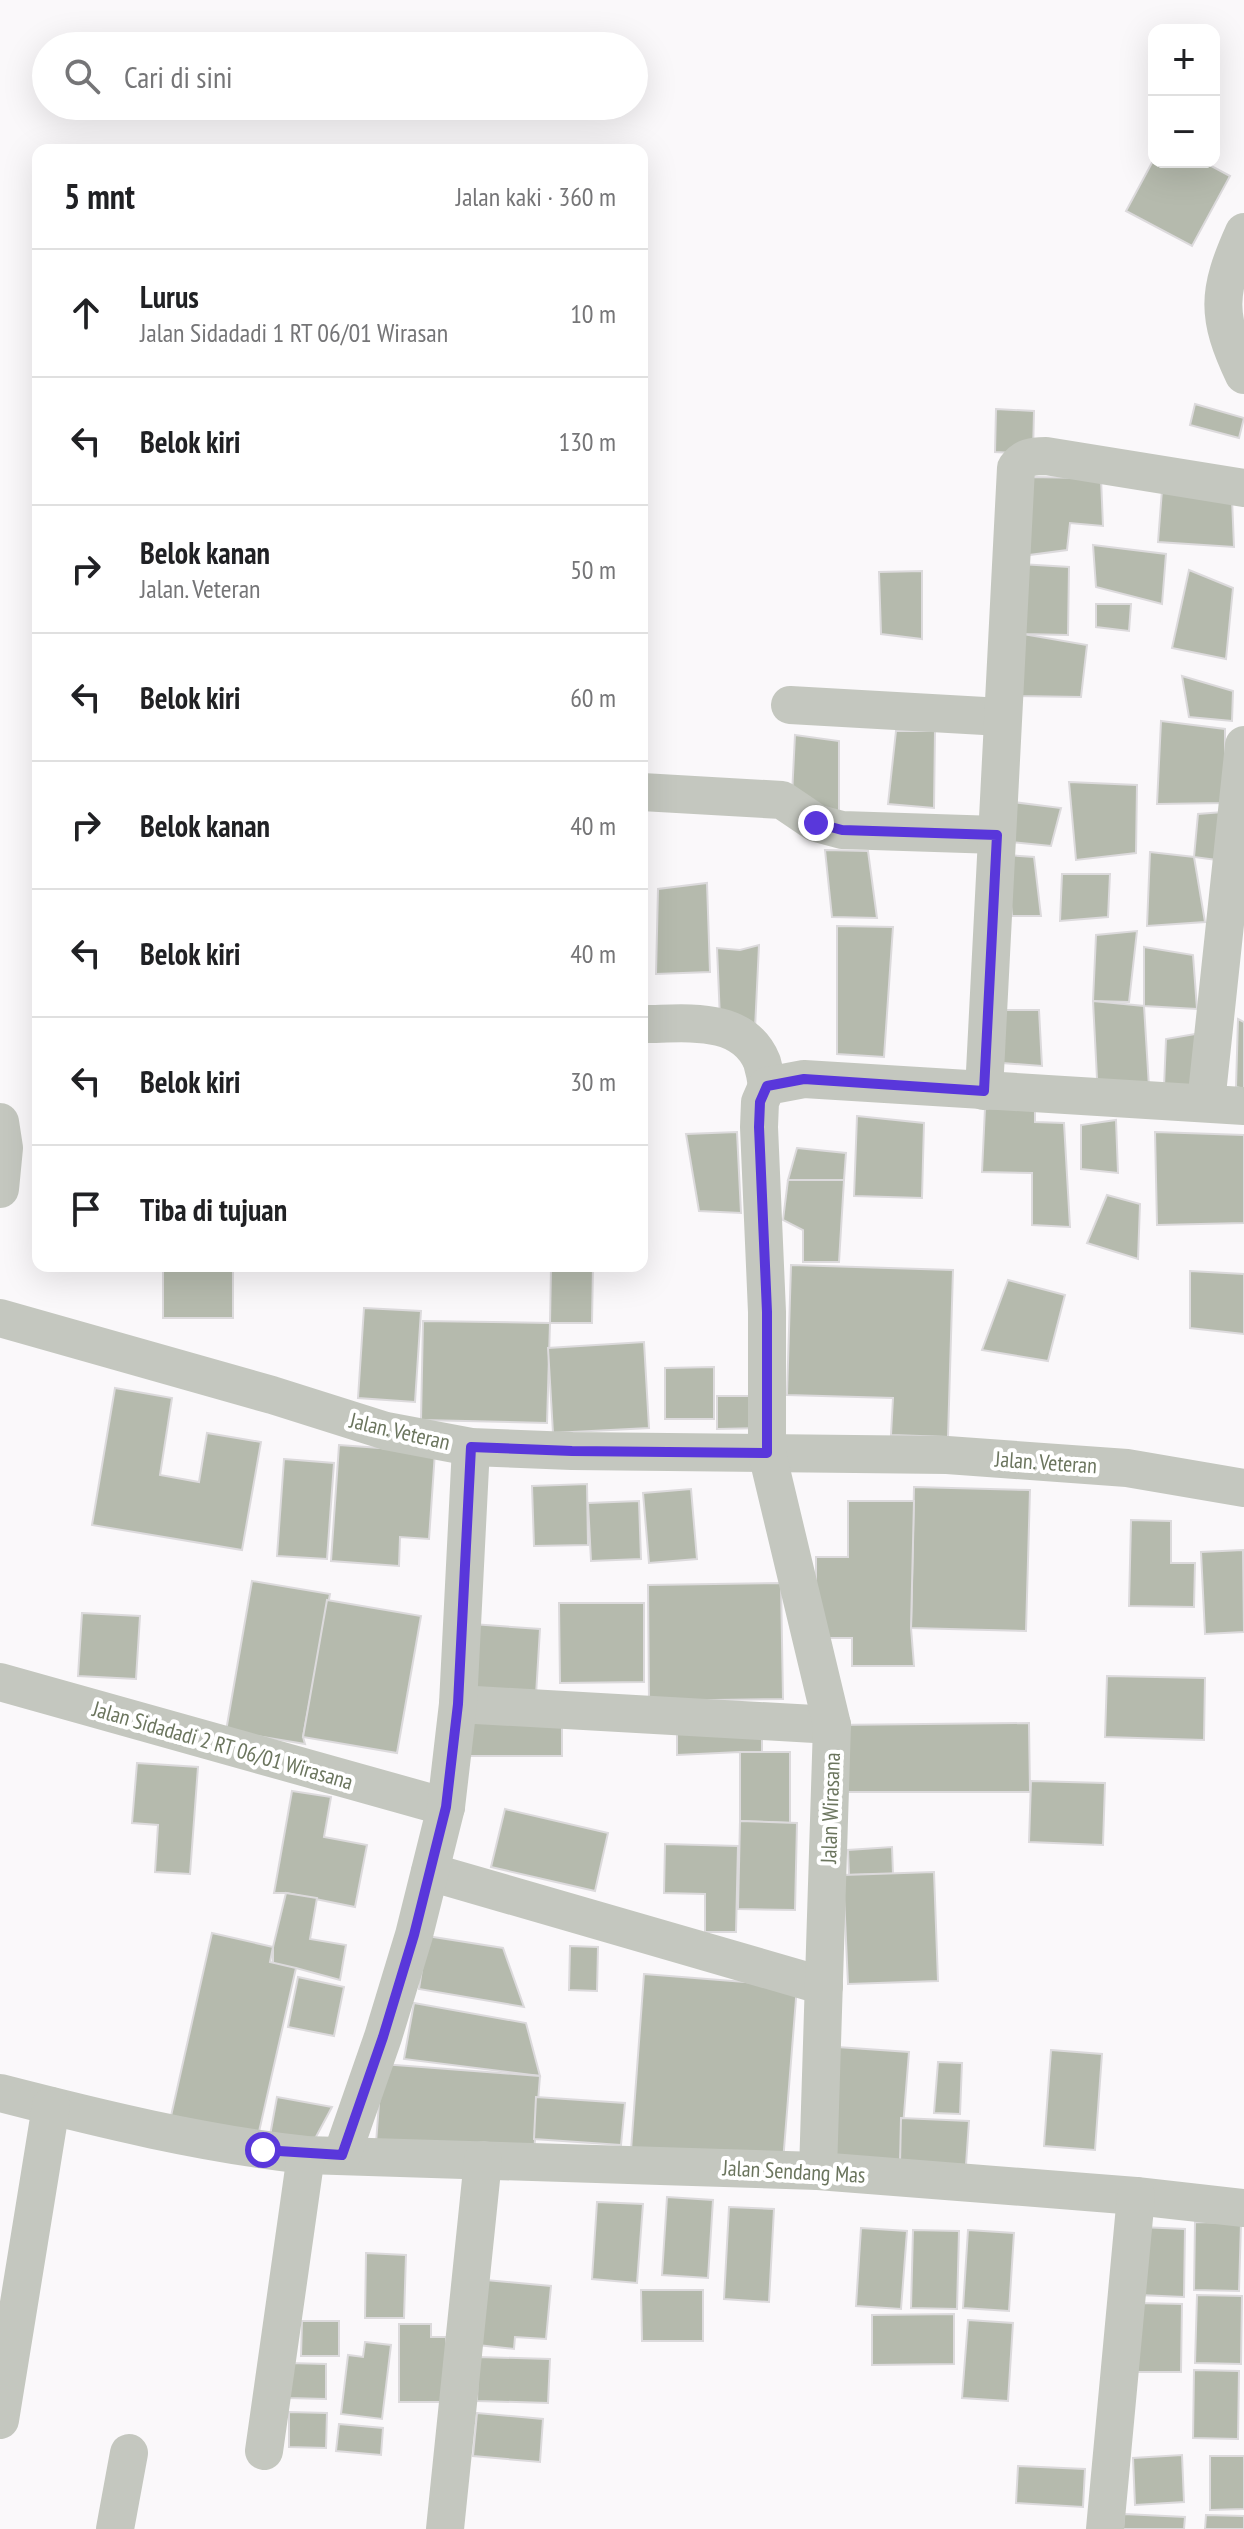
<!DOCTYPE html>
<html lang="id">
<meta charset="utf-8">
<style>
:root{--surface:#fff;--page:#f6f6f6;--text:#202124;--muted:#757577;--line:#e0e0e0}
body{margin:0;font-family:"PT Sans Narrow",sans-serif;background:var(--page);color:var(--text)}
.controls{position:absolute;right:24px;top:24px;display:grid;overflow:hidden;border-radius:16px;box-shadow:0 8px 32px #0002}
.controls button{width:72px;height:72px;display:grid;place-items:center;padding:0;border:0;border-bottom:2px solid var(--line);background:var(--surface);color:var(--text);font:40px sans-serif}
.stop{position:absolute;width:24px;height:24px;margin:-18px;border:6px solid #5937db;border-radius:50%;background:#fff}
.stop.end{background:#5937db;border-color:#fff;box-shadow:0 2px 8px #0008}
.list{margin:0;padding:0;list-style:none}
h2{display:flex;justify-content:space-between;align-items:center;height:104px;margin:0;padding:0 32px;font-size:34px}
h2 small{font-size:26px;font-weight:400;color:var(--muted)}
.list li{display:grid;grid-template-columns:52px 1fr auto;gap:24px;align-items:center;box-sizing:border-box;height:128px;padding:0 32px;border-top:2px solid var(--line)}
.list b{display:block;font-size:30px;white-space:nowrap}
.list p{margin:0;font-size:26px;white-space:nowrap;color:var(--muted)}
.list em{font-size:26px;font-style:normal;color:var(--muted)}
.icon{flex:none;width:44px;height:44px;fill:none;stroke:currentColor;stroke-width:2;stroke-linecap:round;stroke-linejoin:round}
.map{position:relative;flex:none;width:1244px;height:2529px;overflow:hidden}
.search{position:absolute;background:var(--surface);box-shadow:0 8px 32px #0002;left:32px;top:32px;width:616px;height:88px;display:flex;align-items:center;gap:20px;box-sizing:border-box;padding:0 28px;border-radius:44px;color:var(--muted);font-size:30px}
.panel{position:absolute;background:var(--surface);box-shadow:0 8px 32px #0002;left:32px;top:144px;width:616px;height:1128px;border-radius:16px}
.map>svg:first-child{display:block}
</style>
<div class="map">
<svg width="1244" height="2529" viewBox="0 0 1244 2529">
<rect width="100%" height="100%" fill="#faf8fa"/>
<g fill="#b5baad" stroke="#dcdadc" stroke-width="2">
<polygon points="1154,159 1154,162 1204,162 1230,176 1192,246 1126,211"/>
<polygon points="1195,404 1244,418 1239,438 1190,425"/>
<polygon points="996,409 1034,411 1033,454 995,452"/>
<polygon points="1024,477 1101,478 1103,526 1070,523 1067,550 1029,555"/>
<polygon points="1162,490 1232,498 1234,547 1158,542"/>
<polygon points="1093,545 1166,554 1162,604 1096,587"/>
<polygon points="1020,564 1069,567 1068,635 1023,634"/>
<polygon points="1189,570 1233,588 1226,659 1172,648"/>
<polygon points="922,571 922,639 881,634 879,572"/>
<polygon points="1096,604 1131,604 1129,631 1096,627"/>
<polygon points="1023,634 1087,645 1081,697 1018,696"/>
<polygon points="1182,676 1233,691 1232,721 1189,717"/>
<polygon points="1161,721 1225,729 1225,803 1157,804"/>
<polygon points="896,731 935,731 934,808 888,804"/>
<polygon points="795,735 839,741 839,813 792,795"/>
<polygon points="1069,782 1137,785 1136,853 1076,860"/>
<polygon points="1013,802 1061,808 1051,846 1011,842"/>
<polygon points="1223,812 1232,862 1194,857 1198,814"/>
<polygon points="825,850 868,851 877,918 832,917"/>
<polygon points="1150,852 1194,857 1205,922 1147,926"/>
<polygon points="1006,855 1034,857 1041,916 1012,916"/>
<polygon points="1062,874 1110,874 1108,917 1060,921"/>
<polygon points="707,883 710,972 656,974 658,889"/>
<polygon points="837,926 893,927 884,1057 837,1054"/>
<polygon points="1137,931 1129,1002 1093,1001 1096,935"/>
<polygon points="759,945 755,1029 720,1019 717,948 740,950"/>
<polygon points="1144,947 1193,955 1197,1009 1144,1006"/>
<polygon points="1093,1001 1144,1006 1149,1087 1098,1098"/>
<polygon points="988,1010 1039,1010 1042,1066 1002,1063"/>
<polygon points="1238,1019 1244,1022 1244,1089 1236,1087"/>
<polygon points="1201,1033 1195,1089 1164,1087 1166,1039"/>
<polygon points="985,1108 1035,1109 1035,1122 1064,1123 1070,1227 1032,1225 1032,1173 982,1172"/>
<polygon points="857,1116 924,1123 922,1198 854,1196"/>
<polygon points="1116,1120 1118,1173 1081,1169 1081,1125"/>
<polygon points="737,1132 741,1213 699,1211 686,1134"/>
<polygon points="1155,1132 1244,1135 1244,1223 1157,1225"/>
<polygon points="797,1148 846,1153 844,1180 788,1180"/>
<polygon points="788,1180 844,1180 839,1262 803,1262 803,1230 783,1220"/>
<polygon points="1107,1195 1140,1204 1138,1259 1087,1243"/>
<polygon points="791,1265 953,1270 948,1437 891,1435 893,1398 787,1395"/>
<rect x="163" y="1266" width="70" height="52"/>
<polygon points="551,1266 593,1266 592,1323 550,1323"/>
<polygon points="1190,1271 1244,1274 1244,1334 1190,1328"/>
<polygon points="1008,1280 1065,1295 1048,1361 982,1350"/>
<polygon points="364,1308 421,1311 415,1402 358,1398"/>
<polygon points="423,1321 550,1323 547,1423 421,1420"/>
<polygon points="644,1342 649,1428 553,1433 548,1348"/>
<polygon points="714,1367 714,1419 665,1419 665,1368"/>
<polygon points="115,1388 172,1398 160,1475 199,1482 207,1433 261,1442 242,1550 92,1525"/>
<polygon points="717,1396 765,1396 766,1428 717,1429"/>
<polygon points="339,1445 435,1452 429,1539 400,1537 399,1566 331,1561"/>
<polygon points="284,1459 334,1463 327,1559 277,1556"/>
<polygon points="587,1484 588,1545 534,1546 532,1486"/>
<polygon points="914,1487 1030,1490 1026,1631 911,1628"/>
<polygon points="691,1489 697,1559 649,1563 643,1493"/>
<polygon points="639,1501 641,1559 591,1561 588,1503"/>
<polygon points="848,1501 914,1501 911,1628 914,1666 852,1666 852,1638 816,1638 816,1557 848,1557"/>
<polygon points="1131,1520 1171,1521 1171,1563 1195,1563 1194,1607 1129,1606"/>
<polygon points="1243,1550 1244,1632 1205,1634 1201,1552"/>
<polygon points="252,1581 330,1594 303,1737 305,1744 226,1731"/>
<polygon points="781,1583 783,1699 649,1701 648,1585"/>
<polygon points="327,1600 421,1616 397,1753 303,1737"/>
<polygon points="559,1603 644,1603 644,1682 560,1683"/>
<polygon points="82,1613 140,1616 136,1679 78,1676"/>
<polygon points="472,1624 540,1629 536,1695 467,1690"/>
<polygon points="1107,1676 1205,1678 1204,1740 1105,1737"/>
<rect x="468" y="1711" width="94" height="45"/>
<polygon points="677,1721 762,1721 762,1755 740,1752 677,1755"/>
<polygon points="1029,1723 1030,1792 833,1792 832,1725"/>
<polygon points="740,1752 790,1752 790,1823 740,1821"/>
<polygon points="137,1763 198,1767 190,1874 155,1872 158,1825 132,1823"/>
<polygon points="1031,1781 1105,1783 1103,1845 1029,1842"/>
<polygon points="292,1791 331,1797 324,1837 367,1845 355,1907 286,1893 274,1893"/>
<polygon points="505,1809 608,1833 595,1891 491,1867"/>
<polygon points="740,1821 797,1823 795,1910 738,1909"/>
<polygon points="665,1844 738,1846 736,1932 705,1932 705,1894 664,1893"/>
<polygon points="892,1847 893,1874 849,1875 848,1850"/>
<polygon points="934,1872 938,1981 848,1984 843,1875"/>
<polygon points="286,1893 317,1898 310,1939 346,1945 340,1980 296,1968 273,1968 273,1947"/>
<polygon points="212,1933 273,1947 270,1962 296,1968 256,2145 169,2125"/>
<polygon points="427,1936 503,1948 524,2007 419,1989"/>
<polygon points="570,1946 598,1947 597,1991 569,1990"/>
<polygon points="644,1974 797,1986 783,2162 631,2150"/>
<polygon points="298,1977 344,1987 334,2036 288,2027"/>
<polygon points="414,2003 526,2023 540,2076 404,2059"/>
<polygon points="837,2047 909,2052 900,2164 828,2157"/>
<polygon points="1051,2050 1102,2054 1095,2150 1044,2146"/>
<polygon points="938,2062 962,2063 960,2114 934,2113"/>
<polygon points="382,2064 540,2076 534,2153 376,2143"/>
<polygon points="277,2097 332,2107 310,2148 269,2141"/>
<polygon points="536,2097 625,2103 621,2145 534,2139"/>
<polygon points="901,2118 969,2121 966,2165 900,2164"/>
<polygon points="667,2197 713,2200 708,2278 662,2275"/>
<polygon points="597,2202 643,2204 637,2283 592,2279"/>
<polygon points="729,2207 774,2209 769,2302 724,2299"/>
<polygon points="1195,2222 1241,2223 1239,2291 1194,2290"/>
<polygon points="1140,2227 1185,2229 1184,2297 1139,2295"/>
<polygon points="861,2228 907,2231 901,2309 856,2306"/>
<polygon points="913,2230 959,2231 957,2309 911,2308"/>
<polygon points="968,2230 1014,2233 1009,2311 963,2308"/>
<polygon points="366,2253 406,2255 404,2318 365,2318"/>
<polygon points="475,2279 551,2286 546,2339 515,2337 514,2349 468,2344"/>
<polygon points="641,2290 703,2290 703,2341 642,2341"/>
<polygon points="1197,2295 1242,2296 1241,2364 1195,2363"/>
<polygon points="1137,2303 1182,2304 1181,2372 1136,2372"/>
<polygon points="954,2314 954,2364 872,2365 872,2315"/>
<polygon points="968,2320 1013,2323 1008,2401 962,2398"/>
<polygon points="302,2321 339,2321 339,2356 301,2356"/>
<polygon points="399,2324 431,2324 431,2337 446,2337 447,2402 399,2402"/>
<polygon points="365,2342 391,2345 382,2419 341,2414 348,2355 363,2357"/>
<polygon points="478,2357 550,2359 548,2403 477,2401"/>
<polygon points="289,2363 326,2364 326,2399 288,2398"/>
<polygon points="1194,2370 1239,2371 1238,2439 1193,2438"/>
<polygon points="289,2412 327,2413 326,2448 289,2447"/>
<polygon points="477,2413 543,2419 540,2462 473,2456"/>
<polygon points="339,2424 383,2428 381,2455 336,2451"/>
<polygon points="1182,2455 1184,2502 1135,2505 1133,2458"/>
<polygon points="1210,2456 1244,2456 1244,2509 1210,2510"/>
<polygon points="1018,2466 1085,2469 1083,2507 1016,2503"/>
<polygon points="1124,2514 1185,2517 1184,2529 1123,2529"/>
<polygon points="1206,2515 1244,2516 1244,2529 1205,2529"/>
</g>
<g fill="none" stroke-linecap="round" stroke-linejoin="round">
<g stroke="#c4c7bf" stroke-width="38">
<path d="M1244 232C1217 292 1216 316 1244 375"/>
<polyline points="790,705 1002,717"/>
<polyline points="642,792 782,800 816,823 842,830 997,835"/>
<path d="M644 1024C684 1024 743 1015 762 1062 764 1069 766 1078 767 1086"/>
<path d="M984 1091 1016 468C1024 457 1032 456 1046 456L1244 488"/>
<polyline points="1206,1103 1244,745"/>
<polyline points="0,1122 4,1148 0,1189"/>
<polyline points="0,1318 272,1395 386,1431 471,1447 572,1451 947,1455 1127,1468 1244,1488"/>
<polyline points="0,1682 446,1807"/>
<polyline points="458,1704 832,1725"/>
<polyline points="430,1872 824,1986"/>
<path d="M0 2093C101 2119 203 2144 306 2155L818 2171 1136 2196 1244 2208"/>
<polyline points="342,2155 383,2037 414,1935 446,1807 458,1704 471,1447"/>
<polyline points="818,2171 832,1725 767,1453 767,1312 759,1127 760,1102 767,1086 804,1079 1244,1106"/>
<polyline points="0,2420 51,2106"/>
<polyline points="264,2451 306,2155"/>
<polyline points="115,2529 129,2453"/>
<polyline points="445,2529 483,2160"/>
<polyline points="1105,2529 1136,2196"/>
</g>
</g>
<g fill="none" stroke-linecap="round" stroke-linejoin="round">
<polyline stroke="#5937db" stroke-width="10" points="263,2150 342,2155 383,2037 414,1935 446,1807 458,1704 471,1447 572,1451 767,1453 767,1312 759,1127 760,1102 767,1086 804,1079 984,1091 997,835 842,830 816,823"/>
</g>
<g text-anchor="middle" dominant-baseline="central" stroke-width="8" stroke-linejoin="round" paint-order="stroke">
<g font-size="22" fill="#6b755e" stroke="#fff">
<text transform="translate(400 1431) rotate(13)">Jalan. Veteran</text>
<text transform="translate(1046 1462) rotate(4)">Jalan. Veteran</text>
<text transform="translate(223 1745) rotate(16)">Jalan Sidadadi 2 RT 06/01 Wirasana</text>
<text transform="translate(830 1808) rotate(-88)">Jalan Wirasana</text>
<text transform="translate(794 2171) rotate(3)">Jalan Sendang Mas</text>
</g>
</g>
</svg>
<div class="controls">
<button>+</button>
<button>−</button>
</div>
<div class="stop" style="left:263px;top:2150px"></div>
<div class="stop end" style="left:816px;top:823px"></div>
<div class="search"><svg class="icon" aria-label="search" viewBox="0 0 24 24"><circle cx="10" cy="10" r="6"/><path d="M15 15l6 6"/></svg>Cari di sini</div>
<section class="panel">
<h2>5 mnt<small>Jalan kaki · 360 m</small></h2>
<ul class="list">
<li><svg class="icon" aria-label="ahead" viewBox="0 0 24 24"><path d="M12 20V5M6 11l6-6 6 6"/></svg><div><b>Lurus</b><p>Jalan Sidadadi 1 RT 06/01 Wirasan</p></div><em>10 m</em></li>
<li><svg class="icon" aria-label="left" viewBox="0 0 24 24"><path d="M17 20v-9H6M10 6l-5 5 5 5"/></svg><div><b>Belok kiri</b></div><em>130 m</em></li>
<li><svg class="icon" aria-label="right" viewBox="0 0 24 24"><path d="M7 20v-9h11M14 6l5 5-5 5"/></svg><div><b>Belok kanan</b><p>Jalan. Veteran</p></div><em>50 m</em></li>
<li><svg class="icon" aria-label="left" viewBox="0 0 24 24"><path d="M17 20v-9H6M10 6l-5 5 5 5"/></svg><div><b>Belok kiri</b></div><em>60 m</em></li>
<li><svg class="icon" aria-label="right" viewBox="0 0 24 24"><path d="M7 20v-9h11M14 6l5 5-5 5"/></svg><div><b>Belok kanan</b></div><em>40 m</em></li>
<li><svg class="icon" aria-label="left" viewBox="0 0 24 24"><path d="M17 20v-9H6M10 6l-5 5 5 5"/></svg><div><b>Belok kiri</b></div><em>40 m</em></li>
<li><svg class="icon" aria-label="left" viewBox="0 0 24 24"><path d="M17 20v-9H6M10 6l-5 5 5 5"/></svg><div><b>Belok kiri</b></div><em>30 m</em></li>
<li><svg class="icon" aria-label="arrive" viewBox="0 0 24 24"><path d="M6 21V4h12l-3 4 3 4H6"/></svg><div><b>Tiba di tujuan</b></div></li>
</ul>
</section>
</div>
